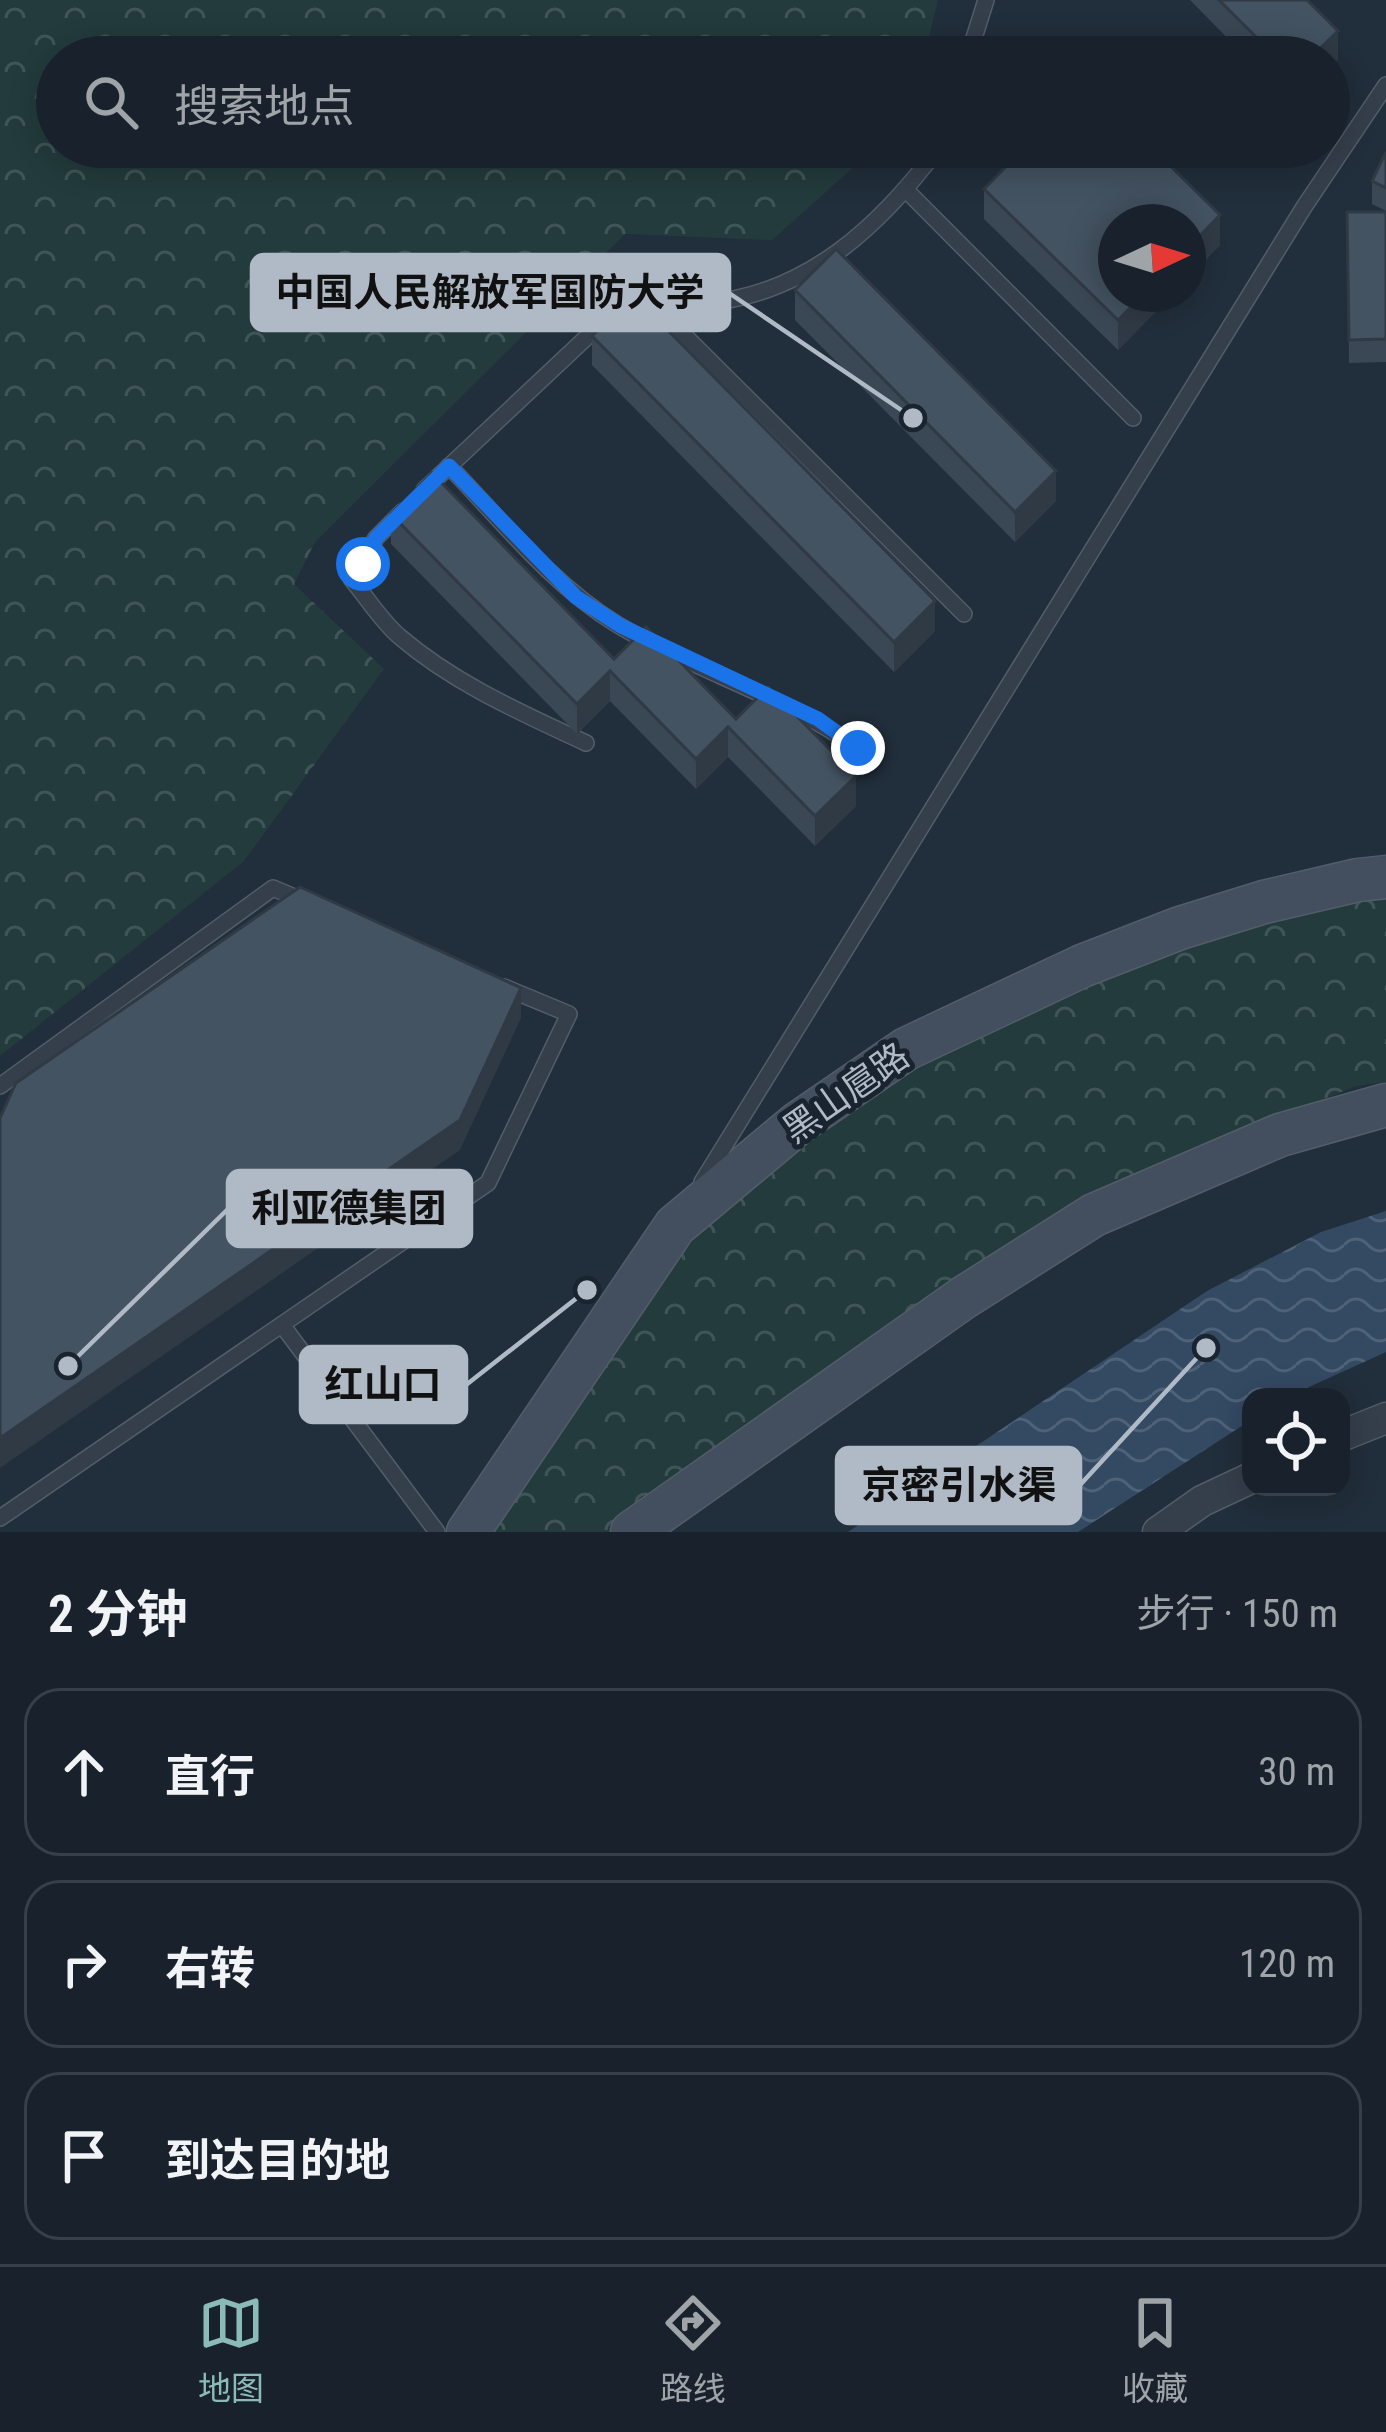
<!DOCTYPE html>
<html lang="zh">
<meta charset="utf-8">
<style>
:root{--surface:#19222c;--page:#222a34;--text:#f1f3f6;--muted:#9fa4a9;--line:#373f48;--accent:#8bbbb9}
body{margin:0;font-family:"Roboto Condensed","Noto Sans SC",sans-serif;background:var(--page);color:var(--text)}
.controls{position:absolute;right:36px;bottom:36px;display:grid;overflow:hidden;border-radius:24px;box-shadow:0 6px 30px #0003}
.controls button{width:108px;height:108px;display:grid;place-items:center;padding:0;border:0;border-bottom:3px solid var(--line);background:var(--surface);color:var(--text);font:60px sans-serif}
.compass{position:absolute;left:1098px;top:204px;width:108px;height:108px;border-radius:50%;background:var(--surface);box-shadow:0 6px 30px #0003;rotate:86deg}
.stop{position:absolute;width:36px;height:36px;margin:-27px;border:9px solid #1a73e8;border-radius:50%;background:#fff}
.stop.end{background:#1a73e8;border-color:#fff;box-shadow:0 3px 12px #0008}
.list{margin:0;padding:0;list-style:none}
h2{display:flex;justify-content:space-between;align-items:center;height:156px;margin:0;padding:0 48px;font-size:51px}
h2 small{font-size:39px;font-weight:400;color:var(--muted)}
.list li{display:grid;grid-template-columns:78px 1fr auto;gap:36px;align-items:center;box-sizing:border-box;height:168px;margin:0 24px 24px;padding:0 24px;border:3px solid var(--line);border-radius:36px}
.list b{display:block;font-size:45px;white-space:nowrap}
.list em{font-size:39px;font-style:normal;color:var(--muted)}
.icon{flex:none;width:66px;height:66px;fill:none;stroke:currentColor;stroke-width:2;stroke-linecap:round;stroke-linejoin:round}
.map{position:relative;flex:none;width:1386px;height:1532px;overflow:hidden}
.search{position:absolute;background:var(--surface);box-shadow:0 6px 30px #0003;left:36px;right:36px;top:36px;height:132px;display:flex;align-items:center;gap:30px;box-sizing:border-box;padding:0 42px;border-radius:66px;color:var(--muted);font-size:45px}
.sheet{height:732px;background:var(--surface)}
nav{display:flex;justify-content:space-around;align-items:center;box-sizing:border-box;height:168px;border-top:3px solid var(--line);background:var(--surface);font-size:33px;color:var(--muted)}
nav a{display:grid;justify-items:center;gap:6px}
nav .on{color:var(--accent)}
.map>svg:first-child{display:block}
</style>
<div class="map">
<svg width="1386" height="1532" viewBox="0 0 1386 1532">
<defs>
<pattern id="forest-crowns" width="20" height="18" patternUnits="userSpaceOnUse" patternTransform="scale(3)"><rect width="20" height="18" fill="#233b3c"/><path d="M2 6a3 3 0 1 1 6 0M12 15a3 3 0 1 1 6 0" fill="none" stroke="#405557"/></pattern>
<pattern id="water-waves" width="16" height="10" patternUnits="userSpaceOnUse" patternTransform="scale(3)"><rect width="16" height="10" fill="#344a63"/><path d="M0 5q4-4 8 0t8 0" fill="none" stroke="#4f6278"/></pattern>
</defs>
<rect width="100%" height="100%" fill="#212e3b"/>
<g fill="url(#forest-crowns)">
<polygon points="0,0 938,0 924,57 57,57 57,147 876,147 772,240 625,234 315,542 294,584 384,669 244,861 0,1056"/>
<polygon points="1386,890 1386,1082 1356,1086 1235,1135 612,1532 495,1532 666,1275 709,1221 764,1170 915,1062 1173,947"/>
</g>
<polygon fill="url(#water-waves)" points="1386,1211 1386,1352 1287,1397 1251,1397 1251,1420 1078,1532 848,1532 1207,1291 1321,1232"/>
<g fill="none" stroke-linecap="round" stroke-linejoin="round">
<defs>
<g id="service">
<polyline points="968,57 986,0"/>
<polyline points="906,190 1133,418"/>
<polyline points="652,303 964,614"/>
<path d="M449 466C502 521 552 585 618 625 696 671 784 696 858 748"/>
<path d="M424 490 621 305C649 303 677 306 705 303 807 295 881 225 939 147"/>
<path d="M403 511 376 538 352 580C368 599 382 622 400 637 455 684 522 713 586 743"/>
<polyline points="0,1086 273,888 306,902"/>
<polyline points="702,1182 1304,207 1386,85"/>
<polyline points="282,1325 437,1532"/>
<polyline points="0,1518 488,1183 569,1014 504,987"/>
</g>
<g id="minor">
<polyline points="1341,1436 1386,1418"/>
<polyline points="1158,1532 1202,1501 1251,1478"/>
</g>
<g id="secondary">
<polyline points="468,1532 675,1226 798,1123 906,1049 1082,966 1180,928 1264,902 1358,880 1386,877"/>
<polyline points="632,1532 963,1298 1094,1215 1280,1135 1386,1105"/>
</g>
</defs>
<use href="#service" stroke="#535d69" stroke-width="18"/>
<use href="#minor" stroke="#535d69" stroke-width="33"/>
<use href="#secondary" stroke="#535d69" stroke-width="45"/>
<use href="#service" stroke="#353f4b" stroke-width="15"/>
<use href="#minor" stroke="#353f4b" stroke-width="30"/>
<use href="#secondary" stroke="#434f5f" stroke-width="42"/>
</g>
<g fill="#3a4754">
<polygon points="1190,0 1307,0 1338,60 1329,57 1246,57"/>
<polygon points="1025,147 1151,147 1220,215 1220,245 1188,278 1188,222 1116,222 1116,294 1173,294 1118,350 984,219 984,189"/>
<polygon points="1386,152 1386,211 1372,204 1372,181"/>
<polygon points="1347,212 1386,212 1386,362 1349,363"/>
<polygon points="795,290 1056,501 1015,542 795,320"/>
<polygon points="592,336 935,631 894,672 592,365"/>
<polygon points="391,514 614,659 736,719 856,806 815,846 728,757 696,789 610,701 577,734 391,544"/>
</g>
<g fill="#303a45">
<polygon points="1338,31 1338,60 1329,69 1329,57 1311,57"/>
<polygon points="1220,215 1220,245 1188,278 1188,248"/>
<polygon points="1144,294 1173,294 1118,350 1118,320"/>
<polygon points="1056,471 1056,501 1015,542 1015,512"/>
<polygon points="935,601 935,631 894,672 894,642"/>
<polygon points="610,671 610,701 577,734 577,704"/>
<polygon points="728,727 728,757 696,789 696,759"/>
<polygon points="856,776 856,806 815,846 815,816"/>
<polygon points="521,988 521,1018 460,1150 0,1468 0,1438"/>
</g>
<g fill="#445362" stroke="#303a45" stroke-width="3">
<polygon points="1219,0 1307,0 1338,31 1311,57 1276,57"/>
<polygon points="1025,147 1151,147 1220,215 1188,248 1188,222 1116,222 1116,294 1144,294 1118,320 984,189"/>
<polygon points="1386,152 1386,188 1372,181"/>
<polygon points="1347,212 1386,212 1386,339 1349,340"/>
<polygon points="836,249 1056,471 1015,512 795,290"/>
<polygon points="633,295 935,601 894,642 592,336"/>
<polygon points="432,473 614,659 646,627 736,719 768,687 856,776 815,816 728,727 696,759 610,671 577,704 391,514"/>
<polygon points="300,887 521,988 460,1120 0,1438 0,1118 16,1083"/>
</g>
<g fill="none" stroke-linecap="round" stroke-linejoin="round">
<polyline stroke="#1a73e8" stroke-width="15" points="363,564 376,538 449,466 576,597 621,626 818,719 858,748"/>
</g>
<g text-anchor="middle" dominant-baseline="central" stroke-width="10" stroke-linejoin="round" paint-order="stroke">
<g font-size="36" fill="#b0bac7" stroke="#1a2430">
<text transform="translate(846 1093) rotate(-35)">黑山扈路</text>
</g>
</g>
<path fill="none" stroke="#b0bac7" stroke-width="4.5" d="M913 418L729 293M68 1366L228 1209M587 1290L466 1385M1206 1348L1080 1485"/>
<g fill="#b0bac7" stroke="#1a2430" stroke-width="4.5">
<circle cx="913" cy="418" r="12"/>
<circle cx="68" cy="1366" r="12"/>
<circle cx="587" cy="1290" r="12"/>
<circle cx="1206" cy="1348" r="12"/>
</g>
<g fill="#b0bac7" stroke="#b0bac7" stroke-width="4.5">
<rect x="252" y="255" width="477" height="75" rx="12"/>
<rect x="228" y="1171" width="243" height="75" rx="12"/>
<rect x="301" y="1347" width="165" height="75" rx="12"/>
<rect x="837" y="1448" width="243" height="75" rx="12"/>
</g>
<g font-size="39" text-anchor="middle" font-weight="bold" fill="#111">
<text x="490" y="306">中国人民解放军国防大学</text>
<text x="349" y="1222">利亚德集团</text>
<text x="383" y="1398">红山口</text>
<text x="959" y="1499">京密引水渠</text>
</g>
</svg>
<div class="controls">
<button><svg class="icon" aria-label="locate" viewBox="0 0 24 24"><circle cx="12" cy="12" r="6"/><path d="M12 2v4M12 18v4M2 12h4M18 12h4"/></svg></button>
</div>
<svg class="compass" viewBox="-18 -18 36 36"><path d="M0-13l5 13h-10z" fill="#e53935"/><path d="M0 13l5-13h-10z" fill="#9fa4a9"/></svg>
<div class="stop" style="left:363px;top:564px"></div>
<div class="stop end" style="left:858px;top:748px"></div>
<div class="search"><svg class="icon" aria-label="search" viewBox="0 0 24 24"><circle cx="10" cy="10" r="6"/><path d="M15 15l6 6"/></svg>搜索地点</div>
</div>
<section class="sheet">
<h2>2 分钟<small>步行 · 150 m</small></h2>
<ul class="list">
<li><svg class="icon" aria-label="ahead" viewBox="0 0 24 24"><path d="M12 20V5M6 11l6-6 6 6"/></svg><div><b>直行</b></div><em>30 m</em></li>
<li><svg class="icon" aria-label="right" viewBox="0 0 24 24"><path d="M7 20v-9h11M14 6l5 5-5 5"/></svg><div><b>右转</b></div><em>120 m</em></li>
<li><svg class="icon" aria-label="arrive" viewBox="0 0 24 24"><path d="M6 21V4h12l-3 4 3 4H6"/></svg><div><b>到达目的地</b></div></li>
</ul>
</section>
<nav>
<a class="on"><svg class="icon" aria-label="map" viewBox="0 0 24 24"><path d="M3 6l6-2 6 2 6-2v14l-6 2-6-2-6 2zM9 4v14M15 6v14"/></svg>地图</a>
<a><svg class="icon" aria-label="directions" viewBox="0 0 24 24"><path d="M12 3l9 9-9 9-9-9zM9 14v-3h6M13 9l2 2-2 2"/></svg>路线</a>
<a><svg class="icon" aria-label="saved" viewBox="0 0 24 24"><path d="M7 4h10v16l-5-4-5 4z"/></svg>收藏</a>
</nav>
